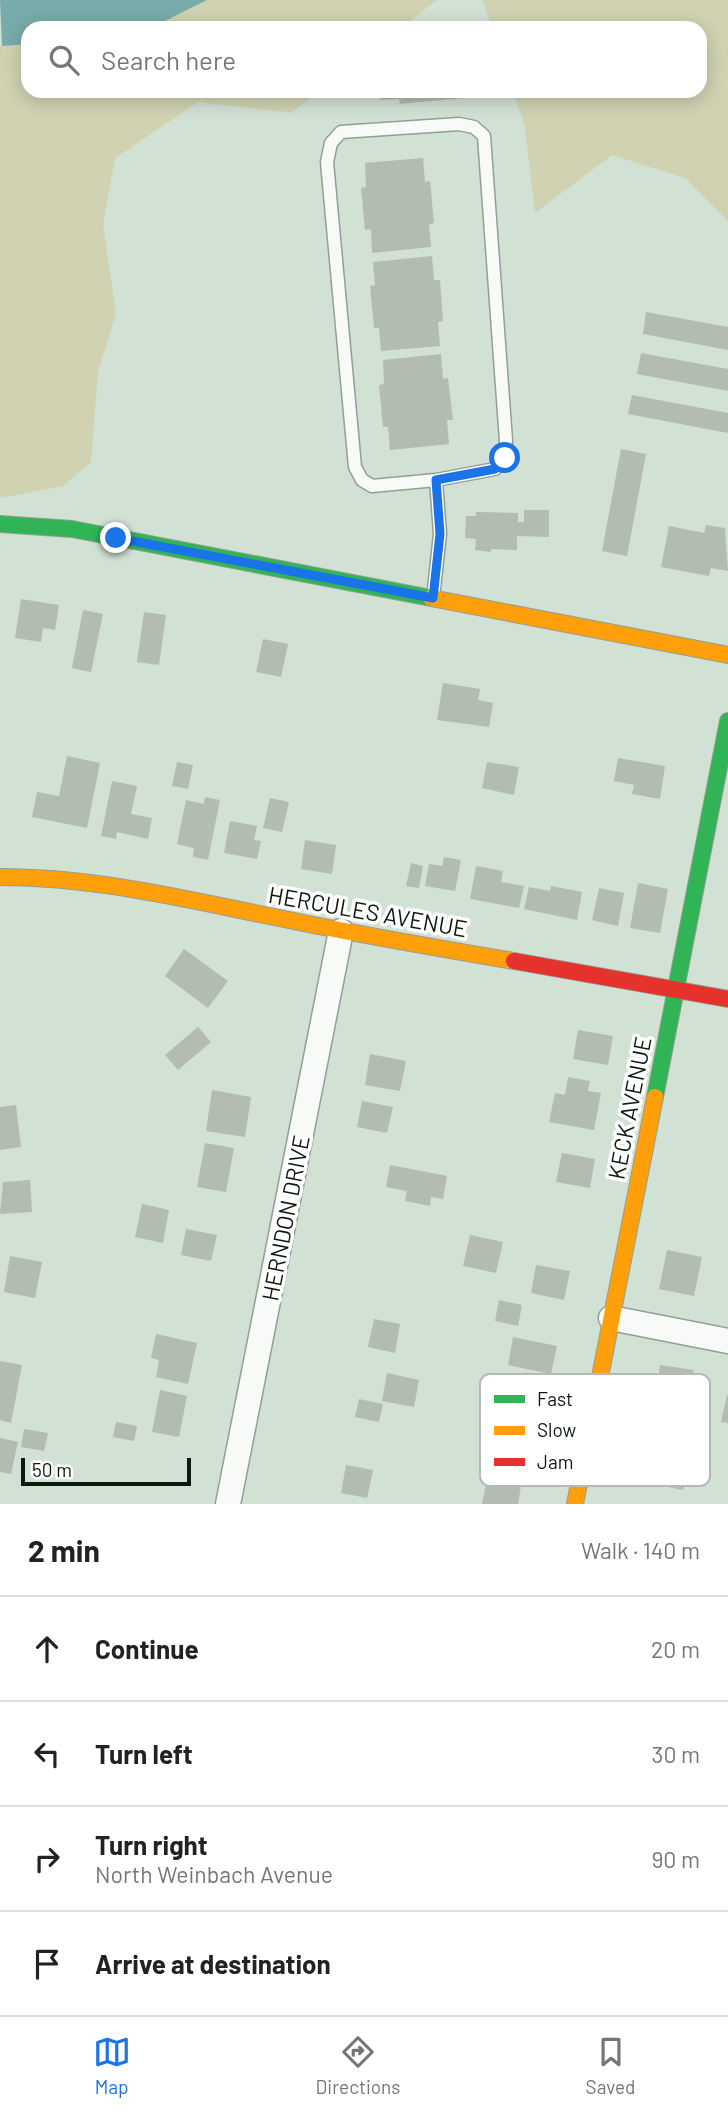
<!DOCTYPE html>
<meta charset="utf-8">
<style>
:root{--surface:#fff;--page:#f6f6f6;--text:#222;--muted:#767676;--line:#e0e0e0;--accent:#1a73e8}
body{margin:0;font-family:Barlow,sans-serif;background:var(--page);color:var(--text)}
.scale{position:absolute;left:21px;bottom:18px;width:170px;box-sizing:border-box;padding-left:7px;border:4px solid #0d180f;border-top:0;font-size:19px;line-height:24px;white-space:nowrap;color:#0d180f;-webkit-text-stroke:5px #fff;paint-order:stroke}
.stop{position:absolute;width:21px;height:21px;margin:-16px;border:5px solid #1a73e8;border-radius:50%;background:#fff}
.stop.end{background:#1a73e8;border-color:#fff;box-shadow:0 2px 7px #0008}
.list{margin:0;padding:0;list-style:none}
h2{display:flex;justify-content:space-between;align-items:center;height:91px;margin:0;padding:0 28px;font-size:30px}
h2 small{font-size:23px;font-weight:400;color:var(--muted)}
.list li{display:grid;grid-template-columns:46px 1fr auto;gap:21px;align-items:center;box-sizing:border-box;height:105px;padding:0 28px;border-top:2px solid var(--line)}
.list b{display:block;font-size:26px;white-space:nowrap}
.list p{margin:0;font-size:23px;white-space:nowrap;color:var(--muted)}
.list em{font-size:23px;font-style:normal;color:var(--muted)}
.icon{flex:none;width:38px;height:38px;fill:none;stroke:currentColor;stroke-width:2;stroke-linecap:round;stroke-linejoin:round}
.map{position:relative;flex:none;width:728px;height:1504px;overflow:hidden}
.search{position:absolute;background:var(--surface);box-shadow:0 4px 18px #0003;left:21px;right:21px;top:21px;height:77px;display:flex;align-items:center;gap:18px;box-sizing:border-box;padding:0 24px;border-radius:21px;color:var(--muted);font-size:26px}
.sheet{height:511px;background:var(--surface)}
nav{display:flex;justify-content:space-around;align-items:center;box-sizing:border-box;height:98px;border-top:2px solid var(--line);background:var(--surface);font-size:19px;color:var(--muted)}
nav a{display:grid;justify-items:center;gap:4px}
nav .on{color:var(--accent)}
.map>svg:first-child{display:block}
</style>
<div class="map">
<svg width="728" height="1504" viewBox="0 0 728 1504">
<rect width="100%" height="100%" fill="#d1e1d3"/>
<g fill="#d0d2b2">
<polygon points="207,0 437,0 401,28 138,28 161,23"/>
<polygon points="483,0 728,0 728,221 685,178 612,155 535,213 525,128 513,91 700,91 700,28 492,28"/>
<polygon points="28,44 28,91 320,91 291,113 198,102 115,158 103,224 116,314 98,372 91,462 63,486 0,498 0,46"/>
</g>
<polygon fill="#77acaa" points="0,0 207,0 161,23 138,28 28,28 28,44 2,46"/>
<g fill="#b3bcb0">
<polygon points="380,91 472,91 472,93 464,94 464,98 400,104 399,99 380,100"/>
<polygon points="423,158 425,182 430,181 434,223 429,224 431,247 372,253 371,229 365,230 361,188 366,187 365,163"/>
<polygon points="432,256 434,280 440,280 443,321 438,322 440,346 381,351 379,328 374,328 370,286 375,285 373,262"/>
<polygon points="646,312 728,327 728,350 643,334"/>
<polygon points="641,353 728,369 728,391 637,374"/>
<polygon points="441,354 443,379 448,378 453,420 447,420 449,444 390,450 388,427 383,427 379,385 384,384 383,360"/>
<polygon points="632,395 728,413 728,433 628,414"/>
<polygon points="621,449 646,454 627,556 602,551"/>
<polygon points="524,510 549,510 549,537 517,536 517,550 491,549 491,552 475,550 476,539 465,538 466,516 476,516 476,512 518,513 518,522 524,522"/>
<polygon points="706,525 725,528 728,571 711,568 709,576 661,567 669,526 704,533"/>
<polygon points="21,599 59,605 55,630 43,628 41,642 15,638"/>
<polygon points="83,610 103,614 91,672 72,668"/>
<polygon points="144,612 166,615 159,665 137,662"/>
<polygon points="263,639 288,644 281,677 256,672"/>
<polygon points="443,683 480,689 478,700 493,703 489,727 437,720"/>
<polygon points="67,756 100,763 87,828 32,817 37,792 59,796"/>
<polygon points="618,758 665,766 660,799 632,794 634,785 614,781"/>
<polygon points="177,762 193,765 188,789 172,786"/>
<polygon points="487,762 519,767 514,795 482,788"/>
<polygon points="112,781 137,786 131,814 152,818 148,839 117,832 116,839 101,836"/>
<polygon points="205,797 220,800 208,860 193,857 194,848 177,844 186,800 204,804"/>
<polygon points="270,798 289,802 282,832 263,828"/>
<polygon points="230,821 257,826 254,840 261,841 257,859 224,853"/>
<polygon points="305,840 336,845 332,874 301,869"/>
<polygon points="444,857 461,860 455,891 425,886 429,864 442,866"/>
<polygon points="411,863 423,866 419,888 406,886"/>
<polygon points="476,866 503,871 501,882 524,886 519,908 470,899"/>
<polygon points="638,883 668,889 660,933 630,928"/>
<polygon points="551,886 582,892 577,920 524,909 529,887 550,891"/>
<polygon points="599,888 624,893 618,926 592,920"/>
<polygon points="184,949 228,981 208,1008 165,976"/>
<polygon points="198,1027 211,1042 178,1070 165,1055"/>
<polygon points="578,1030 613,1036 608,1065 573,1059"/>
<polygon points="370,1054 406,1061 400,1091 365,1085"/>
<polygon points="568,1077 590,1081 588,1091 601,1093 594,1130 549,1122 555,1093 565,1095"/>
<polygon points="212,1090 251,1097 245,1137 206,1131"/>
<polygon points="362,1101 393,1107 387,1133 357,1127"/>
<polygon points="16,1105 21,1147 0,1150 0,1107"/>
<polygon points="205,1143 234,1148 226,1192 197,1187"/>
<polygon points="562,1153 595,1159 590,1188 556,1182"/>
<polygon points="390,1165 447,1176 443,1199 431,1197 430,1206 405,1201 407,1191 386,1187"/>
<polygon points="30,1180 32,1212 0,1214 3,1182"/>
<polygon points="142,1204 169,1210 163,1243 135,1237"/>
<polygon points="186,1229 217,1235 211,1261 181,1255"/>
<polygon points="470,1235 503,1242 496,1273 463,1266"/>
<polygon points="667,1250 702,1257 694,1296 659,1289"/>
<polygon points="10,1256 42,1262 35,1298 4,1292"/>
<polygon points="536,1265 570,1271 564,1300 531,1293"/>
<polygon points="499,1300 522,1305 518,1326 495,1321"/>
<polygon points="374,1319 400,1324 395,1353 368,1347"/>
<polygon points="156,1334 197,1343 188,1384 156,1377 159,1360 151,1358"/>
<polygon points="513,1337 557,1346 551,1374 508,1365"/>
<polygon points="0,1361 22,1365 11,1423 0,1420"/>
<polygon points="660,1365 694,1370 688,1408 655,1402"/>
<polygon points="387,1373 419,1380 414,1407 382,1401"/>
<polygon points="160,1390 187,1396 179,1437 152,1432"/>
<polygon points="727,1395 728,1395 728,1423 721,1422"/>
<polygon points="359,1399 383,1404 379,1422 355,1417"/>
<polygon points="116,1422 137,1426 134,1441 113,1437"/>
<polygon points="24,1429 48,1433 44,1451 21,1447"/>
<polygon points="0,1438 18,1442 11,1474 0,1472"/>
<polygon points="647,1455 689,1463 683,1490 642,1482"/>
<polygon points="346,1465 373,1470 367,1498 341,1493"/>
<polygon points="487,1479 521,1486 518,1504 482,1504"/>
</g>
<g fill="none" stroke-linecap="round" stroke-linejoin="round">
<defs>
<polyline id="lane" points="433,598 440,534 436,480 372,486 362,480 355,467 327,162 331,143 341,132 459,124 474,127 484,136 506,441 505,458 495,469 436,480"/>
<g id="street">
<polyline points="611,1318 728,1341"/>
<polyline points="228,1504 341,931"/>
</g>
<g id="fast">
<polyline points="0,524 72,529 431,598"/>
<polyline points="655,1097 728,721"/>
</g>
<g id="slow">
<polyline points="431,598 728,655"/>
<path d="M0 877C97 877 189 900 284 919 360 935 437 948 514 961"/>
<polyline points="575,1504 655,1097"/>
</g>
<polyline id="jam" points="514,961 728,999"/>
</defs>
<use href="#lane" stroke="#939f94" stroke-width="15"/>
<use href="#street" stroke="#939f94" stroke-width="27"/>
<use href="#fast" stroke="#939f94" stroke-width="18"/>
<use href="#slow" stroke="#939f94" stroke-width="18"/>
<use href="#jam" stroke="#939f94" stroke-width="18"/>
<use href="#lane" stroke="#f8faf8" stroke-width="12"/>
<use href="#street" stroke="#f8faf8" stroke-width="24"/>
<use href="#fast" stroke="#30b455" stroke-width="16"/>
<use href="#slow" stroke="#ff9f0a" stroke-width="16"/>
<use href="#jam" stroke="#e5322d" stroke-width="16"/>
</g>
<g fill="none" stroke-linecap="round" stroke-linejoin="round">
<polyline stroke="#1a73e8" stroke-width="9" points="116,538 433,598 440,534 436,480 495,469 505,458"/>
</g>
<g text-anchor="middle" dominant-baseline="central" stroke-width="7" stroke-linejoin="round" paint-order="stroke">
<g font-size="23" fill="#0d180f" stroke="#fff">
<text transform="translate(368 911) rotate(10)">HERCULES AVENUE</text>
<text transform="translate(629 1108) rotate(-79)">KECK AVENUE</text>
<text transform="translate(285 1218) rotate(-79)">HERNDON DRIVE</text>
</g>
</g>
<rect x="480" y="1374" width="230" height="112" rx="10" fill="#fff" stroke="#b6bab7" stroke-width="2"/>
<rect x="494" y="1395" width="31" height="8" fill="#30b455"/>
<rect x="494" y="1426" width="31" height="9" fill="#ff9f0a"/>
<rect x="494" y="1458" width="31" height="8" fill="#e5322d"/>
<g font-size="19" fill="#0d180f">
<text x="537" y="1406">Fast</text>
<text x="537" y="1437">Slow</text>
<text x="537" y="1469">Jam</text>
</g>
</svg>
<div class="scale">50 m</div>
<div class="stop" style="left:505px;top:458px"></div>
<div class="stop end" style="left:116px;top:538px"></div>
<div class="search"><svg class="icon" aria-label="search" viewBox="0 0 24 24"><circle cx="10" cy="10" r="6"/><path d="M15 15l6 6"/></svg>Search here</div>
</div>
<section class="sheet">
<h2>2 min<small>Walk · 140 m</small></h2>
<ul class="list">
<li><svg class="icon" aria-label="ahead" viewBox="0 0 24 24"><path d="M12 20V5M6 11l6-6 6 6"/></svg><div><b>Continue</b></div><em>20 m</em></li>
<li><svg class="icon" aria-label="left" viewBox="0 0 24 24"><path d="M17 20v-9H6M10 6l-5 5 5 5"/></svg><div><b>Turn left</b></div><em>30 m</em></li>
<li><svg class="icon" aria-label="right" viewBox="0 0 24 24"><path d="M7 20v-9h11M14 6l5 5-5 5"/></svg><div><b>Turn right</b><p>North Weinbach Avenue</p></div><em>90 m</em></li>
<li><svg class="icon" aria-label="arrive" viewBox="0 0 24 24"><path d="M6 21V4h12l-3 4 3 4H6"/></svg><div><b>Arrive at destination</b></div></li>
</ul>
</section>
<nav>
<a class="on"><svg class="icon" aria-label="map" viewBox="0 0 24 24"><path d="M3 6l6-2 6 2 6-2v14l-6 2-6-2-6 2zM9 4v14M15 6v14"/></svg>Map</a>
<a><svg class="icon" aria-label="directions" viewBox="0 0 24 24"><path d="M12 3l9 9-9 9-9-9zM9 14v-3h6M13 9l2 2-2 2"/></svg>Directions</a>
<a><svg class="icon" aria-label="saved" viewBox="0 0 24 24"><path d="M7 4h10v16l-5-4-5 4z"/></svg>Saved</a>
</nav>
